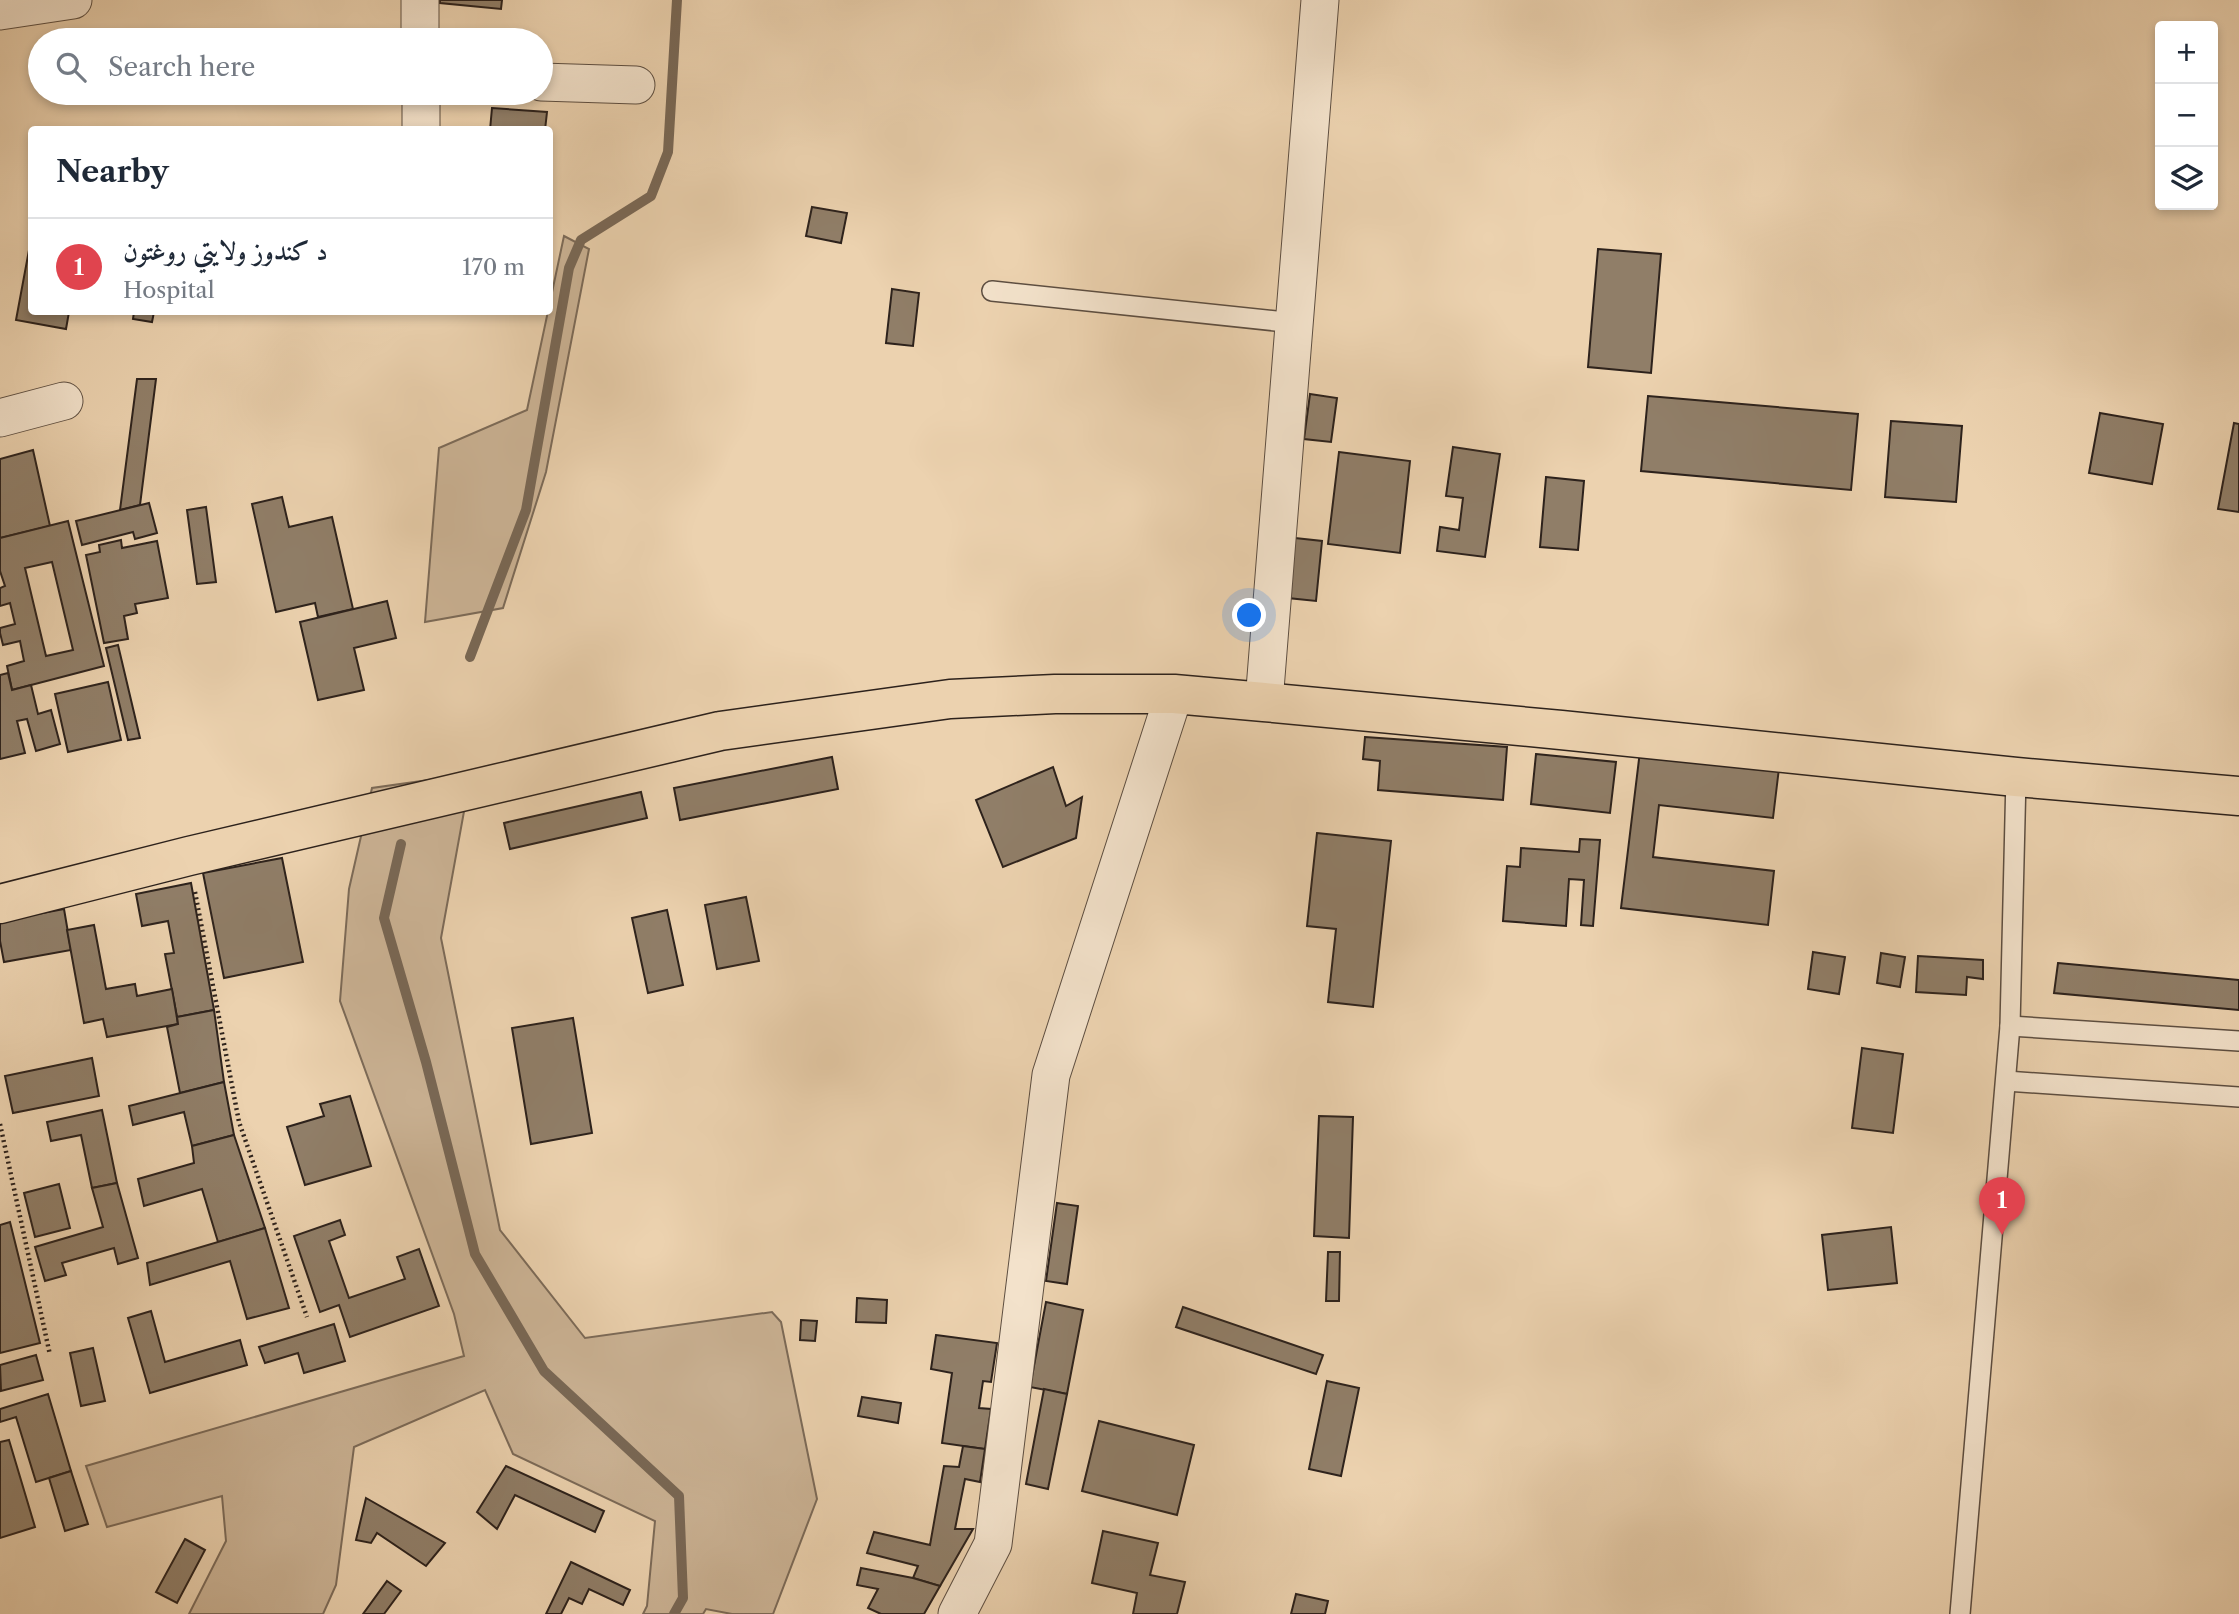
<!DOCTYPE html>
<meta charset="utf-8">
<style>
:root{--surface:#fff;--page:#f2f2f3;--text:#1f2937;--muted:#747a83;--line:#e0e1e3;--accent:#ea580c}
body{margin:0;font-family:"Libre Caslon Text",Amiri,serif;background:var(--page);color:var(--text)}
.controls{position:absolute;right:21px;top:21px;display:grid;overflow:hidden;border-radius:7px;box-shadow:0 4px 10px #0003}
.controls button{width:63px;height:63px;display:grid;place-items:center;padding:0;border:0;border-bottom:2px solid var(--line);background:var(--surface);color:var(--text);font:35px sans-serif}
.you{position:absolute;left:1250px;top:616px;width:24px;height:24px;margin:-18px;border:5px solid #fff;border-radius:50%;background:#1a73e8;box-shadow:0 0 0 10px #1a73e833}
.badge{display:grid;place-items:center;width:46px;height:46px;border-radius:50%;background:var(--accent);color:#fff;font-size:23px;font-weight:700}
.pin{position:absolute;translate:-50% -58px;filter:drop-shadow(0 2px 4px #0008)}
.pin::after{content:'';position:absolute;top:37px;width:24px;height:21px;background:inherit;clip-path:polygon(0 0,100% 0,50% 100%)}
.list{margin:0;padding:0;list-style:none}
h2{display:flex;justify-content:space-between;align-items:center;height:91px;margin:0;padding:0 28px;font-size:30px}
h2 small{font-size:23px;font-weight:400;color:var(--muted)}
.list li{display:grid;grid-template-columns:46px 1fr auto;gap:21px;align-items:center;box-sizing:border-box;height:98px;padding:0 28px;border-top:2px solid var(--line)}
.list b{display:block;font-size:26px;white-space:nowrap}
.list p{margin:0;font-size:23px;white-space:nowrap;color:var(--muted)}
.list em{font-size:23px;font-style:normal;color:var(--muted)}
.icon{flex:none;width:38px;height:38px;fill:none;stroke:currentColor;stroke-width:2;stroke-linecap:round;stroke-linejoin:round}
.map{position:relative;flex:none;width:2239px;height:1614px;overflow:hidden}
.search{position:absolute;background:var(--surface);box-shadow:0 4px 10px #0003;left:28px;top:28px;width:525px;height:77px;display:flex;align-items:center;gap:18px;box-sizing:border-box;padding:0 24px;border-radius:38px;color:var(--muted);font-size:26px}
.panel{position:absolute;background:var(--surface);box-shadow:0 4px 10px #0003;left:28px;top:126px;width:525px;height:189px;border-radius:7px}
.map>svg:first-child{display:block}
</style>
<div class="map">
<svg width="2239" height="1614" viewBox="0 0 2239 1614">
<rect width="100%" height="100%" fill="#ecd2af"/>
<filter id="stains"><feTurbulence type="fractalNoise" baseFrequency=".00286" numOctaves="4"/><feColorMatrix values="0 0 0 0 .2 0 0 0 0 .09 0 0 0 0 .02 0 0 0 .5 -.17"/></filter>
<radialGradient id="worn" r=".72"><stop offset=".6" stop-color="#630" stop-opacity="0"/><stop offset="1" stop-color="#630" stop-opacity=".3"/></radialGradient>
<g fill="#ccb496" stroke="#7c6b59" stroke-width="2">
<polygon points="564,236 589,249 546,472 503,608 425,622 439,448 527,410"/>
<polygon points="465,775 467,795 441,938 500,1230 585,1338 772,1312 781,1322 817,1499 773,1614 732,1614 706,1609 703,1614 643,1614 647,1606 655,1521 513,1454 485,1390 354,1447 336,1585 323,1614 189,1614 226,1541 222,1496 107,1527 86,1466 464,1356 454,1314 340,1001 349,889 372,788"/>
</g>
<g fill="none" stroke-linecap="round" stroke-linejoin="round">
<g stroke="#796856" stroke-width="10">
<polyline points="470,657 526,510 569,268 581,240 651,196 668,152 677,0"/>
<polyline points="401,844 384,918 426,1062 475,1254 544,1371 679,1496 683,1598 674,1614"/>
</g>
</g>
<g fill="#907e68" stroke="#2d221c" stroke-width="2" fill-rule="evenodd">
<polygon points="440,0 502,0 501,9 440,3"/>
<polygon points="492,108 547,112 545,130 490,130"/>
<polygon points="812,207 847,213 841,243 806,236"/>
<polygon points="1598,249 1661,254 1651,373 1588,367"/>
<polygon points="29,250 32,251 32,312 69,312 66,329 16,320"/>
<polygon points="892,289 919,293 913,346 886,343"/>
<polygon points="134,312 154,312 152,322 133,319"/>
<polygon points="137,379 156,379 140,505 120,510"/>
<polygon points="1310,394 1337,398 1331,442 1304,439"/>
<polygon points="1648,396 1858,414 1851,490 1641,471"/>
<polygon points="2100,413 2163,424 2152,484 2089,473"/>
<polygon points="1891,421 1962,426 1956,502 1885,497"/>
<polygon points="2234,423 2239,424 2239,512 2218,509"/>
<polygon points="1453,447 1500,454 1485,557 1437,551 1440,527 1459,530 1463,498 1446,496"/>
<polygon points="33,450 50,526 0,538 0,459"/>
<polygon points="1339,452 1410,461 1400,553 1328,544"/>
<polygon points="1546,477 1584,481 1578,550 1540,547"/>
<polygon points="282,497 289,527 332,517 353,609 318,617 315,603 276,612 252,504"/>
<polygon points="149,503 157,533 135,539 133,532 82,545 76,521"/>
<polygon points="206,507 216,582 197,584 187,510"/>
<path d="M68 521 104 666 12 690 7 666 24 661 20 641 3 645 0 633V628L15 624 10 603 0 606V588L5 586 0 571V538ZM52 562 73 650 46 656 25 568Z"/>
<polygon points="1295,538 1322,541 1316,601 1288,598"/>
<polygon points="121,540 122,548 157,541 168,598 135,604 137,613 124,616 128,639 104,643 86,555 100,552 99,545"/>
<polygon points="387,601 396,638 354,648 364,690 318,700 300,622"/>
<polygon points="118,645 140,738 128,740 106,648"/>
<polygon points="8,673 12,690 31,685 38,714 51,710 60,744 36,751 27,719 17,721 25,753 0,759 0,675"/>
<polygon points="108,682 121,740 68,752 55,694"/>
<polygon points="1365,737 1507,747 1503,800 1378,790 1380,761 1363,759"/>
<polygon points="1640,751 1779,768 1773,818 1659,805 1653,857 1774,871 1768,925 1621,908"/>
<polygon points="1536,754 1616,762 1610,813 1531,804"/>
<polygon points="832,757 838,789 680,820 674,788"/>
<polygon points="1053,767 1066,806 1082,797 1076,838 1003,867 976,800"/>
<polygon points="641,792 647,818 510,849 504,823"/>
<polygon points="1317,833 1391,841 1373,1007 1328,1002 1336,929 1307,926"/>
<polygon points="1580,839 1600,840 1593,926 1581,925 1584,880 1569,879 1566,926 1503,921 1507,866 1520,867 1521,848 1579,852"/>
<polygon points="282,858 303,962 224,978 203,873"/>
<polygon points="191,883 214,1010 177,1017 165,954 174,953 168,921 142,926 136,894"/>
<polygon points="746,897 759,961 717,969 705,905"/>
<polygon points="64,909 71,950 4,962 0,941 0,921"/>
<polygon points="667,910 683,985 648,993 632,918"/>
<polygon points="94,925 106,989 135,984 137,996 172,989 178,1024 107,1037 103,1019 84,1023 67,930"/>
<polygon points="1813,952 1845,957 1839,994 1808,989"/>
<polygon points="1881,953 1905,957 1900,987 1877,983"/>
<polygon points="1918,956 1983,960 1983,979 1967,977 1966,995 1916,992"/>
<polygon points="2058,963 2239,980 2239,1010 2054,993"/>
<polygon points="214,1010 224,1082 180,1093 167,1027 178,1024 177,1017"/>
<polygon points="573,1018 592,1133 531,1144 512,1028"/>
<polygon points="1862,1048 1903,1054 1893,1133 1852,1128"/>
<polygon points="92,1058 99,1096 13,1113 5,1076"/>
<polygon points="224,1082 234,1135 192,1146 184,1112 133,1125 129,1106"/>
<polygon points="350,1096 371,1166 305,1185 287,1127 324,1116 320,1104"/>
<polygon points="102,1110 117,1183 92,1188 81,1135 51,1141 47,1122"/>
<polygon points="1319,1116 1353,1117 1349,1238 1314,1236"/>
<polygon points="234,1135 265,1228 218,1242 202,1189 144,1206 138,1179 194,1163 192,1146"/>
<polygon points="117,1183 138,1258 118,1264 114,1248 62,1263 66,1275 45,1281 35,1247 103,1227 92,1188"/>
<polygon points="59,1184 70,1228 35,1237 24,1193"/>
<polygon points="1057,1203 1078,1206 1067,1284 1046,1281"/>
<polygon points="340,1220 345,1235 329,1241 349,1298 405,1279 397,1257 419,1249 439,1306 350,1337 339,1305 320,1312 294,1236"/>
<polygon points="10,1222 40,1343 0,1353 0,1225"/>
<polygon points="1891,1227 1897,1283 1828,1290 1822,1235"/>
<polygon points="265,1228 289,1308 247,1319 230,1261 150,1285 147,1263"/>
<polygon points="1328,1252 1340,1252 1339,1301 1326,1301"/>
<polygon points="857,1298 887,1300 886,1323 856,1322"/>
<polygon points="1046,1302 1083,1310 1067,1394 1030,1387"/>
<polygon points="1183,1307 1323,1355 1316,1374 1176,1327"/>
<polygon points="151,1311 165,1362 240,1340 247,1365 150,1393 128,1318"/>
<polygon points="801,1320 817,1321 815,1341 800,1340"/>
<polygon points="334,1324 345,1361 304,1373 298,1353 265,1363 259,1347"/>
<polygon points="936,1335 997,1343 991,1382 983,1381 979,1408 991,1409 985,1449 942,1443 952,1373 931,1369"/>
<polygon points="93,1348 105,1401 81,1406 70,1353"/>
<polygon points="36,1355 43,1380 1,1391 0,1365"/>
<polygon points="1327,1381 1359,1388 1341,1476 1309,1469"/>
<polygon points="1044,1389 1067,1394 1048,1489 1026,1484"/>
<polygon points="48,1394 71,1471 36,1482 16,1417 0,1422 0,1409"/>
<polygon points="862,1397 901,1403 898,1423 858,1416"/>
<polygon points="1099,1421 1194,1445 1177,1515 1082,1491"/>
<polygon points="9,1440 35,1527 0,1538 0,1442"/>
<polygon points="963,1446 985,1449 980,1482 965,1479 955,1529 973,1529 940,1586 913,1578 918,1566 867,1553 874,1532 930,1545 944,1466 959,1467"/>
<polygon points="506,1466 604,1511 595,1532 515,1495 497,1529 477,1512"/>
<polygon points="71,1471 88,1524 65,1531 49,1478"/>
<polygon points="366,1498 445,1543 426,1566 377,1533 371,1543 356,1540"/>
<polygon points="1103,1531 1158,1543 1150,1575 1185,1582 1177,1614 1133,1614 1137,1593 1092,1583"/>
<polygon points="185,1539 205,1550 177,1603 156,1592"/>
<polygon points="571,1562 630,1590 623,1605 589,1589 582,1604 569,1598 561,1614 546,1614"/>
<polygon points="861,1568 913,1578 940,1586 924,1614 881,1614 868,1608 878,1589 857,1585"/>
<polygon points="387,1581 401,1591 384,1614 363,1614"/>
<polygon points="1296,1594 1328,1601 1325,1614 1291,1614"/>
</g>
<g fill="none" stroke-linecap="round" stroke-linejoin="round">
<defs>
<g id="service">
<polyline points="992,291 1295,323"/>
<polyline points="2010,1026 2239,1041"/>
<polyline points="2006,1081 2239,1097"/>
<polyline points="1960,1614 2010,1026 2016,777"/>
</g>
<g id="minor">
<polyline points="420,0 420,40"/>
<polyline points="0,11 73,0"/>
<polyline points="541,82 636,85"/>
<polyline points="421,93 421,130"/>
<polyline points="0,418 64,401"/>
<polyline points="1264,702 1320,0"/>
<polyline points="957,1614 993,1544 1051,1075 1174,694"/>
</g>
<polyline id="trunk" points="0,904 189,856 720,731 950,699 1055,694 1174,694 1264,702 1561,730 2016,777 2239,796"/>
</defs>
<use href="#service" stroke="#5d4e41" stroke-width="22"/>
<use href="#minor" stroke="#5d4e41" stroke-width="39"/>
<use href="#trunk" stroke="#2d221c" stroke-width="41"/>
<g stroke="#2d221c" stroke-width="4.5" stroke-dasharray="2 3.5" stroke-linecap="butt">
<polyline points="195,892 239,1122 307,1317"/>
<polyline points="0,1124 50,1355"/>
</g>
<use href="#service" stroke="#f3e2cb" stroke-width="19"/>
<use href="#minor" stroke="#f3e2cb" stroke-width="37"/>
<use href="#trunk" stroke="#ecd2af" stroke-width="38"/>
</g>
<rect width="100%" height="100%" filter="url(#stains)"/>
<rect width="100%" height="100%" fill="url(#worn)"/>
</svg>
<div class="controls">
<button>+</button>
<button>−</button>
<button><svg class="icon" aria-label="layers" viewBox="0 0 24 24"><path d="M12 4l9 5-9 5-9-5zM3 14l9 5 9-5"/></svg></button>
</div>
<div class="you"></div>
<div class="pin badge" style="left:2002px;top:1235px;background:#e0444e">1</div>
<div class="search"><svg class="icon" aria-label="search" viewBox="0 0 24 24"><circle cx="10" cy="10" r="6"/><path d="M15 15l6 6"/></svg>Search here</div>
<section class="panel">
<h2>Nearby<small></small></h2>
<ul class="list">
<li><span class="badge" style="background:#e0444e">1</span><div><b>د کندوز ولایتي روغتون</b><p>Hospital</p></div><em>170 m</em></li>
</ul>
</section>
</div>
